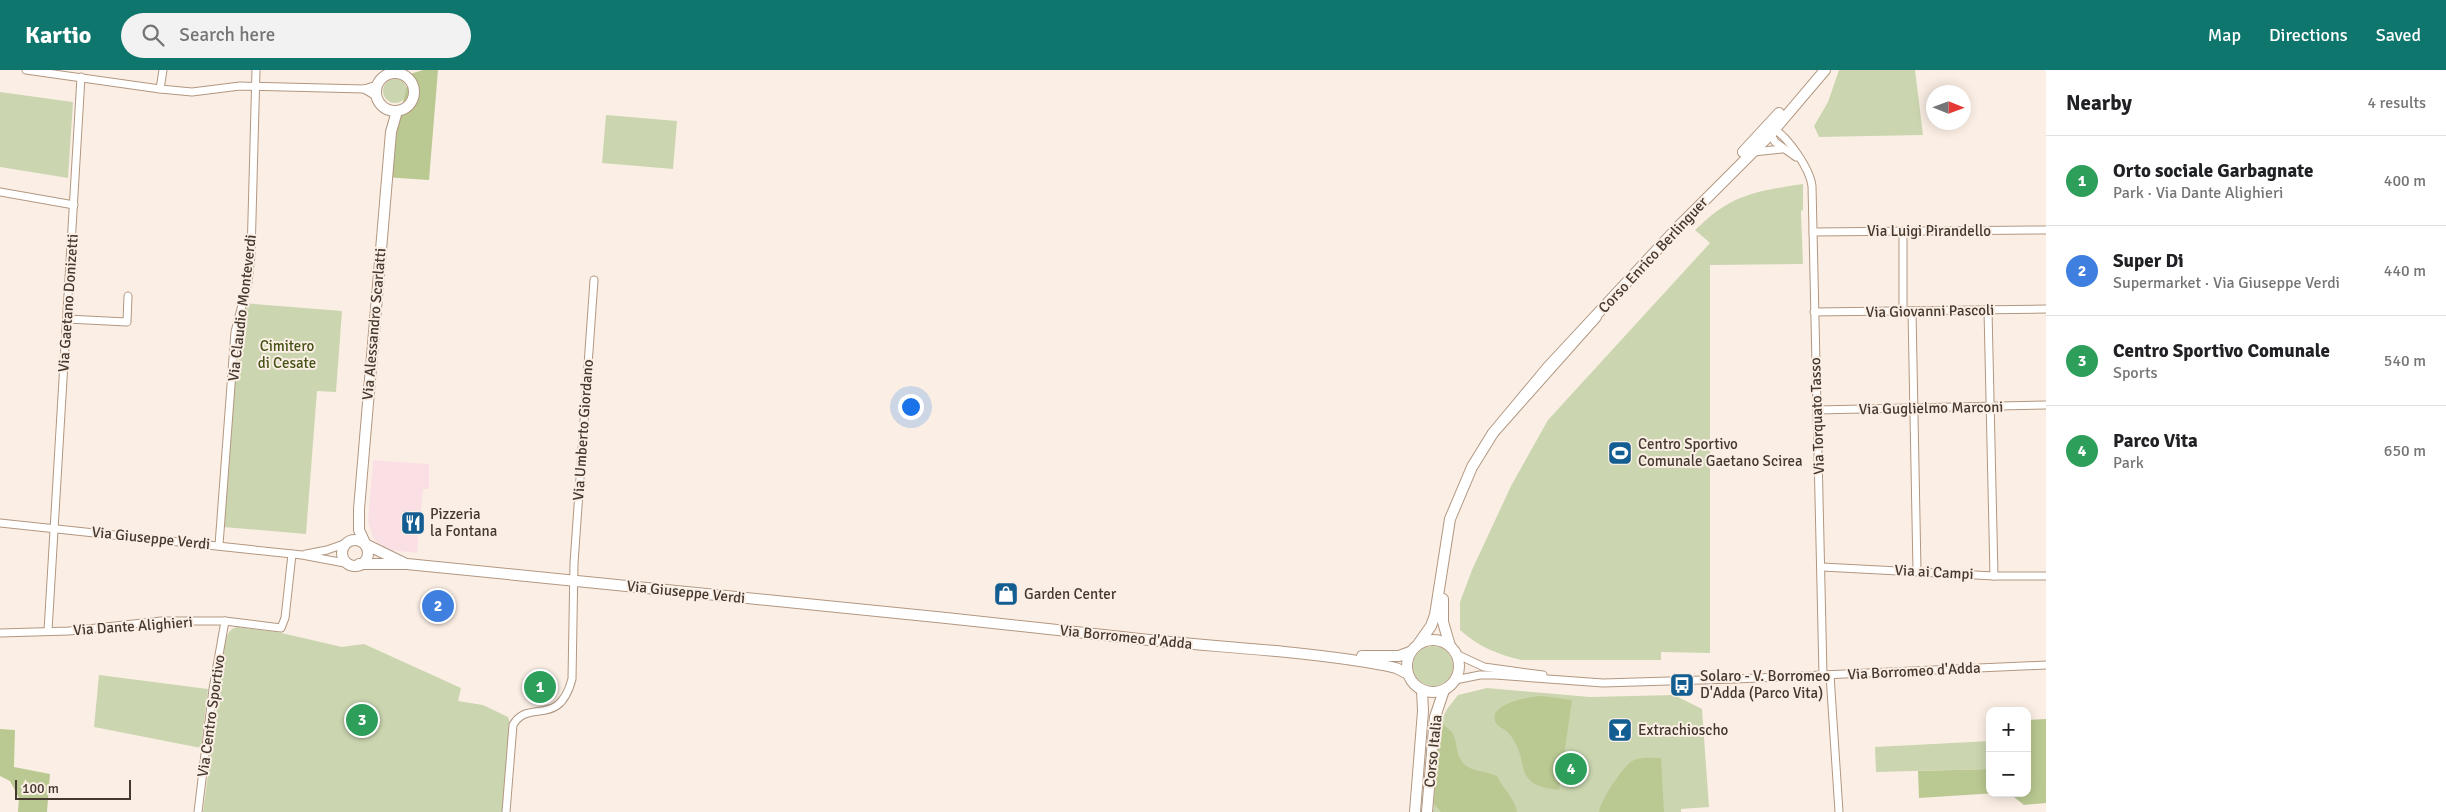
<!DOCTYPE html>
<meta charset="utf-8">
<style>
:root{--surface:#fff;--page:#f2f2f2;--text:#202124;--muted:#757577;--line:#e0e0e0;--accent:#0f766e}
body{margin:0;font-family:Signika,sans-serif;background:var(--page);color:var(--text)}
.controls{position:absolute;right:15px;bottom:15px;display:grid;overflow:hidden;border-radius:10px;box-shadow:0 2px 12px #0003}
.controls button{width:45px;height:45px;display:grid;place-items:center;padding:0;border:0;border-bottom:1px solid var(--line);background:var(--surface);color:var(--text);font:25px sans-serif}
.compass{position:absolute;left:1926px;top:15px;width:45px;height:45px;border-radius:50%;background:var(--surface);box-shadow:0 2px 12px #0003;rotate:91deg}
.scale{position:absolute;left:15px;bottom:12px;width:116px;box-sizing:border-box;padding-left:5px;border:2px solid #44382f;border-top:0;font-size:14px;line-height:18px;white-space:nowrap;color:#44382f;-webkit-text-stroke:4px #fbefe5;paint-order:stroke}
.you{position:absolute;left:910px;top:336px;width:18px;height:18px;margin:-12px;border:4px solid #fff;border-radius:50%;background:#1a73e8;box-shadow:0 0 0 8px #1a73e833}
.badge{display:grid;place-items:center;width:32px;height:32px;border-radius:50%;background:var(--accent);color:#fff;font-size:16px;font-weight:700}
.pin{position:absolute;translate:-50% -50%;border:2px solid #fff;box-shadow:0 1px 5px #0006}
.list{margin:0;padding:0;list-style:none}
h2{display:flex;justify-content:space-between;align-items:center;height:65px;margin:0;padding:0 20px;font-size:21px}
h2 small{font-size:16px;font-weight:400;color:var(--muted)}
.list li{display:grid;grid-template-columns:32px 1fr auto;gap:15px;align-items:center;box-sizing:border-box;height:90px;padding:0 20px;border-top:1px solid var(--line)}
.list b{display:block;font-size:19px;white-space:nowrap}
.list p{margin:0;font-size:16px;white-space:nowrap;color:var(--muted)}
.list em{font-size:16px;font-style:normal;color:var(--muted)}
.icon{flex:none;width:28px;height:28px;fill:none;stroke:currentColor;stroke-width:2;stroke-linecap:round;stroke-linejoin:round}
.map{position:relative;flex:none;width:2046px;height:742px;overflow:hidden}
header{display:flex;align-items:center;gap:30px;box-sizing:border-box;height:70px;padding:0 25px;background:var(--accent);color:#fff}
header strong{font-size:24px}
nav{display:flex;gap:28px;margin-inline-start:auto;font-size:18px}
.search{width:350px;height:45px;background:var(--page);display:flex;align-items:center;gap:12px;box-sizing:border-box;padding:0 18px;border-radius:28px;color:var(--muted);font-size:19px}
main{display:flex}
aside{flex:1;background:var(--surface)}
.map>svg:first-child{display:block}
</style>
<header>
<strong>Kartio</strong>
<div class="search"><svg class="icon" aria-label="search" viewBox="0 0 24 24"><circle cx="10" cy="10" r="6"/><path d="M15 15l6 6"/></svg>Search here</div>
<nav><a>Map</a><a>Directions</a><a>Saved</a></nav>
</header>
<main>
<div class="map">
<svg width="2046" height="742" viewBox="0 0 2046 742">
<rect width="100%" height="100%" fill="#fbefe5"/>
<polygon fill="#fae0e5" points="373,390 429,394 429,419 423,419 417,483 389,480 380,476 373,468 368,452"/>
<g fill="#cbd6b0">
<polygon points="1839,0 1915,0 1923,65 1819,67 1814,56 1828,32"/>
<circle cx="395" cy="21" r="12"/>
<polygon points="0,22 73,32 68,108 0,97"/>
<polygon points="606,45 677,51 673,99 602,93"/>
<path d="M1803 114V140L1801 141 1803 194 1710 195V583L1661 582V590H1521C1497 584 1479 577 1460 560V532L1472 500 1511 416 1548 350 1710 173 1695 160C1704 152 1713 143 1723 137 1746 122 1776 118 1803 114Z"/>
<polygon points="243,233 342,241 336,322 317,321 306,464 223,457 235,301 238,301"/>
<path d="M237 557 277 562 342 577 364 574 461 618 458 631 483 635 508 647 510 653 503 742H203L225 574C227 566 228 559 237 557Z"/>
<circle cx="1433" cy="596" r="20"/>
<polygon points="99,605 208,619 201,678 94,657"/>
<polygon points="1487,618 1590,627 1674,625 1702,639 1709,737 1681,739 1681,742 1433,742 1440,653 1447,639 1458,625"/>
<polygon points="1990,671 1990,699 1876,702 1875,677"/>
</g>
<g fill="#bac992">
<polygon points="423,0 438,0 429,110 384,107 410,4"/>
<path d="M1542 626 1572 630 1559 720C1511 715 1531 694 1511 666 1504 656 1492 658 1495 643 1505 631 1527 627 1542 626Z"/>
<polygon points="2046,649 2046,733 2024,735 2009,723 2027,723 2027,650"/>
<path d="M1440 653C1463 665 1451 677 1463 693 1471 702 1487 701 1497 706 1503 719 1515 728 1517 742H1441L1434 734Z"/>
<polygon points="0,659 15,660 14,697 50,704 47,742 18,742 19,728 10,711 0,706"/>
<path d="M1661 688 1664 742H1599C1601 730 1623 695 1634 690 1642 687 1653 688 1661 688Z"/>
<polygon points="1990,699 1990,723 1997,723 1919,728 1918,701"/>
</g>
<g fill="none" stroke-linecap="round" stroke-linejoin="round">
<defs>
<g id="street">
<polyline points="26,0 160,19 163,0"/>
<polyline points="160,19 192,22 240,16 364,19 377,15"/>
<polyline points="364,19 376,26"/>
<path d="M1772 58C1787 65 1810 99 1812 116L1823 605"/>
<polyline points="1769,61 1775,72 1796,87"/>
<polyline points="1753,82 1782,79"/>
<polyline points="0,122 74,135"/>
<polyline points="1903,161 1903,241"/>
<polyline points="1813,162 2046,160"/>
<polyline points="1988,240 1994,506"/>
<polyline points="1912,241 1917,501"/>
<polyline points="1814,242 2046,239"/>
<polyline points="67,249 127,252 128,226"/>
<polyline points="1817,340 2046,335"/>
<polyline points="0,453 302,485 350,494"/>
<polyline points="219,475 235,262 248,212 251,185 256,0"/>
<polyline points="306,484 327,480 344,474"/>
<polyline points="1822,497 1994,506 2046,506"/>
<polyline points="48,561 81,7"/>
<polyline points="0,563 69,561 161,551 225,551 281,558 285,548 292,484"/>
<polyline points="1456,584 1484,597 1543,605"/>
<polyline points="1830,605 1839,742"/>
<polyline points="1455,610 1480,605 1495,605 1603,613 1735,609 2046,595"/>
<polyline points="198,742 213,619 225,551"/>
<path d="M506 742 513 655C528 628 559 659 572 609L574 493 594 210"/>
</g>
<g id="secondary">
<circle cx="395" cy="22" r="19"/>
<polyline points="1743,82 1779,43"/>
<polyline points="1596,247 1493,363 1548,297 1679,156 1770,65 1825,0"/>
<circle cx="355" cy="483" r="13"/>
<polyline points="365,473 359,460 359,439 391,62 397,41"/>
<polyline points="367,475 404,493"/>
<path d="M359 494H407C643 517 878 540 1113 566 1203 577 1294 579 1383 595L1396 598 1408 604"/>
<polyline points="1443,529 1443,552 1450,576"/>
<circle cx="1433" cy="596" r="26"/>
<polyline points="1419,573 1431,556 1435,545 1450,449 1472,397 1493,363"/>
<polyline points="1362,586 1399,586 1410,582"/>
<polyline points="1415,742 1423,641 1422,620"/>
<polyline points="1427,742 1435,647 1444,620"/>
</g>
</defs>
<use href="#street" stroke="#b29780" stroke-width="9"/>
<use href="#secondary" stroke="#b29780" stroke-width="12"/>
<use href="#street" stroke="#fff" stroke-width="7"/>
<use href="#secondary" stroke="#fff" stroke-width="10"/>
</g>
<defs>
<symbol id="stadium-square" viewBox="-11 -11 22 22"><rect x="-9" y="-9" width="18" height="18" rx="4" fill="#135d90" stroke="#fbefe5"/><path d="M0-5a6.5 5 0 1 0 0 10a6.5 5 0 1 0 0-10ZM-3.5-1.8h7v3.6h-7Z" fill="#fff"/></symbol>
<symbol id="restaurant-square" viewBox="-11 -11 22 22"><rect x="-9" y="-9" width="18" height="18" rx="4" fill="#135d90" stroke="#fbefe5"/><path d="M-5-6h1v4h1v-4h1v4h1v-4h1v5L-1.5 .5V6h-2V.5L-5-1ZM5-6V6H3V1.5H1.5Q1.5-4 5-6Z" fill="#fff"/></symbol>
<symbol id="shop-square" viewBox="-11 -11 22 22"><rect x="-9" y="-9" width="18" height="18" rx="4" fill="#135d90" stroke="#fbefe5"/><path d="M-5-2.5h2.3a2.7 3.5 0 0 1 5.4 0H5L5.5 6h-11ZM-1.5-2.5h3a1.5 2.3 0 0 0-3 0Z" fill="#fff"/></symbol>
<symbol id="bus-square" viewBox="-11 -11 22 22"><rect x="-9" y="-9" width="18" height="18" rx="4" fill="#135d90" stroke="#fbefe5"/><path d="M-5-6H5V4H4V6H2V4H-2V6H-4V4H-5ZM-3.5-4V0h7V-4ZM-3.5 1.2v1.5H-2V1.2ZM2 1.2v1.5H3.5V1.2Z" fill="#fff"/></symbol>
<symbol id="bar-square" viewBox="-11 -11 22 22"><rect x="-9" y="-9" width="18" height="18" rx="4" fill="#135d90" stroke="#fbefe5"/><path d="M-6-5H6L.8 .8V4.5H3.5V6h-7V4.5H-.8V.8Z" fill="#fff"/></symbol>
</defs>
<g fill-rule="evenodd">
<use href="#stadium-square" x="1606" y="369" width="28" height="28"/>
<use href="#restaurant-square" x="399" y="439" width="28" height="28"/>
<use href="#shop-square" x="992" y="510" width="28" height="28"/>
<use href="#bus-square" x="1668" y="601" width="28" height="28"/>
<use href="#bar-square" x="1606" y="646" width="28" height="28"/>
</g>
<g text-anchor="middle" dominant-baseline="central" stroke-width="4" stroke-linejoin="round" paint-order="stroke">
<g font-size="15" fill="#44382f" stroke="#fbefe5">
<text x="1929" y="161">Via Luigi Pirandello</text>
<text transform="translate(1653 185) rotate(-47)">Corso Enrico Berlinguer</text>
<text transform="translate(68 233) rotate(-86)">Via Gaetano Donizetti</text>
<text transform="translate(242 238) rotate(-83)">Via Claudio Monteverdi</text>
<text transform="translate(1930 241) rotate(-1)">Via Giovanni Pascoli</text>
<text transform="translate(374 254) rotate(-85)">Via Alessandro Scarlatti</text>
<text transform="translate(1931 338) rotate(-1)">Via Guglielmo Marconi</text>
<text transform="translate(1817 346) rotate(-92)">Via Torquato Tasso</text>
<text transform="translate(583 360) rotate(-86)">Via Umberto Giordano</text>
<text transform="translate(151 468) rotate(6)">Via Giuseppe Verdi</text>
<text transform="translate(1934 502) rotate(3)">Via ai Campi</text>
<text transform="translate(686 522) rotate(6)">Via Giuseppe Verdi</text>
<text transform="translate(133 556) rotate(-4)">Via Dante Alighieri</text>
<text transform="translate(1126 567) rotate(6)">Via Borromeo d'Adda</text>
<text transform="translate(1914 601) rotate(-3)">Via Borromeo d'Adda</text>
<text transform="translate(211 646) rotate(-82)">Via Centro Sportivo</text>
<text transform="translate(1433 681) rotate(-84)">Corso Italia</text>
</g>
<g font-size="15" fill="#465317" stroke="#fbefe5">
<text x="287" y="276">Cimitero<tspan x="287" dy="17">di Cesate</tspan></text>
</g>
<g font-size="15" fill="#44382f" stroke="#fbefe5" text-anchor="start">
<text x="1638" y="374">Centro Sportivo<tspan x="1638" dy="17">Comunale Gaetano Scirea</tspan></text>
<text x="430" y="444">Pizzeria<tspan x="430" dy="17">la Fontana</tspan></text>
<text x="1024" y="524">Garden Center</text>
<text x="1700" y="606">Solaro - V. Borromeo<tspan x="1700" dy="17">D'Adda (Parco Vita)</tspan></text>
<text x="1638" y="660">Extrachioscho</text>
</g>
</g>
</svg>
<div class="controls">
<button>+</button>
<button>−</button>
</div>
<svg class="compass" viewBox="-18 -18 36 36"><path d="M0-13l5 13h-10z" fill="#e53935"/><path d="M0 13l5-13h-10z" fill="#757577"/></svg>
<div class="scale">100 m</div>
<div class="you"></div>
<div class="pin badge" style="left:540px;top:617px;background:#2e9e5b">1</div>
<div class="pin badge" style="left:438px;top:536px;background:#3f7fe0">2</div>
<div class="pin badge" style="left:362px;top:650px;background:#2e9e5b">3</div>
<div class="pin badge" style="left:1571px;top:699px;background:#2e9e5b">4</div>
</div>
<aside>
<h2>Nearby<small>4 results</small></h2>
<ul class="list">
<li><span class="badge" style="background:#2e9e5b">1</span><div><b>Orto sociale Garbagnate</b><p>Park · Via Dante Alighieri</p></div><em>400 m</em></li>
<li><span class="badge" style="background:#3f7fe0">2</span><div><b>Super Di</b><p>Supermarket · Via Giuseppe Verdi</p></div><em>440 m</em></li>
<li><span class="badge" style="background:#2e9e5b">3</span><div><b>Centro Sportivo Comunale</b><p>Sports</p></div><em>540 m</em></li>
<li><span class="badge" style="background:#2e9e5b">4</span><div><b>Parco Vita</b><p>Park</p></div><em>650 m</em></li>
</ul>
</aside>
</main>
